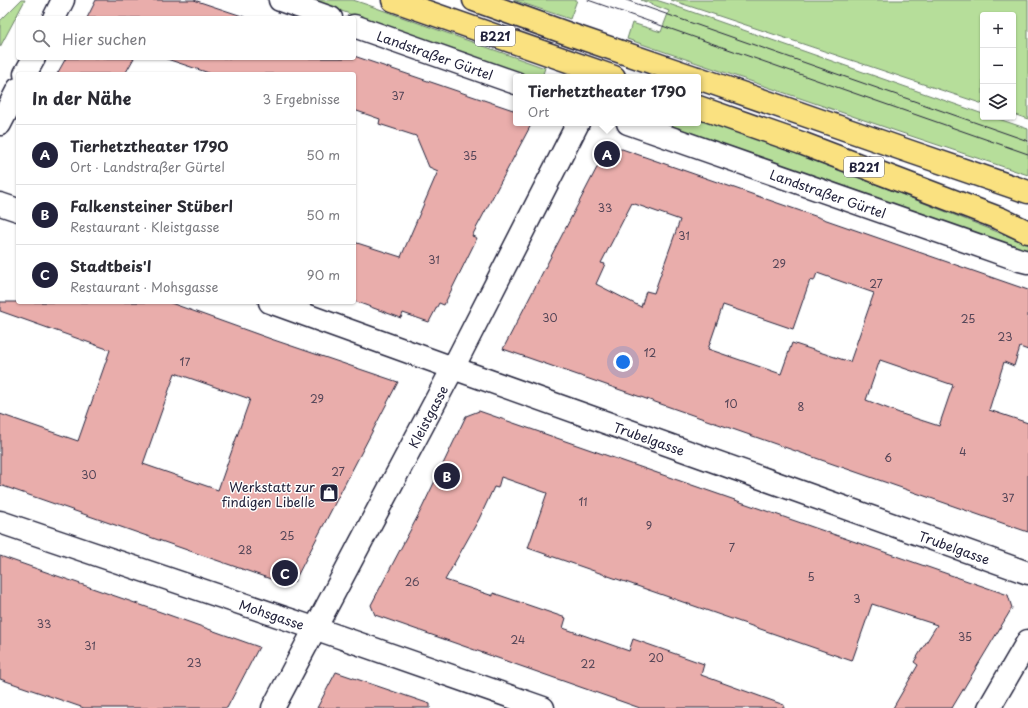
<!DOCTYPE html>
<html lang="de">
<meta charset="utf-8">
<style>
:root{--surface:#fff;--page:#f7f7f7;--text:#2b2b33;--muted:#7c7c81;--line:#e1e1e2;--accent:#22223b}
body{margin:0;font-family:"Playpen Sans",sans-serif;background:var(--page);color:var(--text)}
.controls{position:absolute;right:12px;top:12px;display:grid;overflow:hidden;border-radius:4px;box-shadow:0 1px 3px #0004}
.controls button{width:36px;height:36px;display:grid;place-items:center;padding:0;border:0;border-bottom:1px solid var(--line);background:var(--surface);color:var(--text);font:20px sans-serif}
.you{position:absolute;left:623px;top:362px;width:14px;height:14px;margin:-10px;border:3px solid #fff;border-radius:50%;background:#1a73e8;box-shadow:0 0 0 6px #1a73e833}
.badge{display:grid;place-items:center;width:26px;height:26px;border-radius:50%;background:var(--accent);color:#fff;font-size:13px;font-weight:700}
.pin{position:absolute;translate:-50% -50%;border:2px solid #fff;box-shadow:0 1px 4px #0006}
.popup{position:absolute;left:513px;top:74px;width:188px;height:52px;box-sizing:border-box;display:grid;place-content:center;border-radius:4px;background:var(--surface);filter:drop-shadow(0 1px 3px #0005);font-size:13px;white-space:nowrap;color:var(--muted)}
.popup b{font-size:15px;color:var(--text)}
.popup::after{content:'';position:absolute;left:50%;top:100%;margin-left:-8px;border:8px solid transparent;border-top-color:var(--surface)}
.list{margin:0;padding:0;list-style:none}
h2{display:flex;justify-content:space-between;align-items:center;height:52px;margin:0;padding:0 16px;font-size:17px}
h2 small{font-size:13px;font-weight:400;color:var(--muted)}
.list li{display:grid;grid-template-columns:26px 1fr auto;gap:12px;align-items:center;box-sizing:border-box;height:60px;padding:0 16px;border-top:1px solid var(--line)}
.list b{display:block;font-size:15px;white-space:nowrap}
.list p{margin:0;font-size:13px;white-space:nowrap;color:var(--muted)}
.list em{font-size:13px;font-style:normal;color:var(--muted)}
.icon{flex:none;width:22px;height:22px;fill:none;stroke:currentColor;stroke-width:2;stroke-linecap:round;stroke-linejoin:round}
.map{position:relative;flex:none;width:1028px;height:708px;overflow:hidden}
.search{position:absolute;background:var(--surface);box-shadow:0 1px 3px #0004;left:16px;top:16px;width:340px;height:44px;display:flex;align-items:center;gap:10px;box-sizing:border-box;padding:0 14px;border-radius:4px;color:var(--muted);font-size:15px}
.panel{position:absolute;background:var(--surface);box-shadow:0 1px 3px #0004;left:16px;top:72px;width:340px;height:232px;border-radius:4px}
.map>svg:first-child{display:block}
</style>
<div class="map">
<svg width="1028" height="708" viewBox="0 0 1028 708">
<rect width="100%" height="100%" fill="#fff"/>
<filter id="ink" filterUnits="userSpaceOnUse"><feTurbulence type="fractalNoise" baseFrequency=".025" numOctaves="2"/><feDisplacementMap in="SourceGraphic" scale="8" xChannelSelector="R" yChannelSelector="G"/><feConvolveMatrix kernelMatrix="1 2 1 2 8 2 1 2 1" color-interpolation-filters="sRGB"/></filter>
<g filter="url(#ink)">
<g fill="#b6de9a" stroke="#6c806a">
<polygon points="21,0 25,0 0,47 0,21"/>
<polygon points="310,0 353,0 368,5 545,68 542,77 530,77"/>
<polygon points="513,0 577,0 570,19"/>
<polygon points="641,0 656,0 672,5 983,114 983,117 993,117 1028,129 1028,175 899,132 627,39 632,23 661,32 669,11"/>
<polygon points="671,0 1028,0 1028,119 1013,114 1013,15 983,15 983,104"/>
<polygon points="698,118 812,159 1028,244 1028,251 663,123 698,123"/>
</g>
<g fill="#e9adab" stroke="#22223b" fill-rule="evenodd">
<polygon points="96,0 194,0 248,18 87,18"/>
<polygon points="354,56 516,111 516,123 532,123 472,236 477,238 444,305 439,303 429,322 403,313 401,318 354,301 354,242 401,257 438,171 429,167 416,136 379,124 380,119 354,110 354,74 212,74 164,58 354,58"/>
<polygon points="66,58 134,58 125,74 57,74"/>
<path d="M622 149 1028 290V350L1020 347 1014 366 1004 362 989 410 1028 423V532L503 349 603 156 611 151ZM632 203 680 220 654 293 646 291 641 307 596 284 605 264 601 263ZM817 273 874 293 850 362 792 343 781 374 708 349 723 305 793 329 810 280 814 281ZM880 360 953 385 939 426 902 414 866 400Z"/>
<path d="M0 302H168L271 339 398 382 294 582 285 584 0 485V414L78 441 110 350 0 311ZM175 373 250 399 218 490 143 464Z"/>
<polygon points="479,411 1008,595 1012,608 952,708 893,708 918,665 914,662 937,625 872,604 852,661 528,548 547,493 501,477 498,488 494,487 479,519 445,580 493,596 493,593 566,618 563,628 629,651 633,639 704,664 701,675 784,705 784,708 640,708 375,615 371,605 422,508 466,416"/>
<polygon points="0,556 138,604 259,647 227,708 84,708 0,679"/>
<polygon points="336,672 430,704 430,708 317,708"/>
</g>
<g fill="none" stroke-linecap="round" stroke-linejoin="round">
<defs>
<g id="minor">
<polyline points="280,0 331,18"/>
<polyline points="54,18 63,0"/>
<path id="s1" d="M354 26 516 83"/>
<polyline points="25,74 34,58"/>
<path id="s2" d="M628 123 1020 260 1028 262"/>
<polyline points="0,124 18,89"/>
<polyline points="0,204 18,210"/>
<path id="s3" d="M270 302 453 368 1028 573"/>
<path id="s4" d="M0 522 314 628 543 708"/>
<path id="s5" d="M273 708 453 368 578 123"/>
<polyline points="989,708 1028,641"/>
</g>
<g id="primary">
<polyline points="393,0 614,77"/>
<polyline points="474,0 572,35 694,77"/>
<polyline points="698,78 911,152 1028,192"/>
<polyline points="698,107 801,143 1001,219 1028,232"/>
</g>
</defs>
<use href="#minor" stroke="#22223b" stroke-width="25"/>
<use href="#primary" stroke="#22223b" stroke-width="25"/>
<use href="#minor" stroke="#fff" stroke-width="22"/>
<use href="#primary" stroke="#fae180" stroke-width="22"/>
<g stroke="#22223b" stroke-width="1">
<polyline points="588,0 1028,154"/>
<polyline points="626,0 1028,141"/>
</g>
</g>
</g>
<defs>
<symbol id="shop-square" viewBox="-11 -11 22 22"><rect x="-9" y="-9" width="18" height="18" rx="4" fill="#22223b" stroke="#fff"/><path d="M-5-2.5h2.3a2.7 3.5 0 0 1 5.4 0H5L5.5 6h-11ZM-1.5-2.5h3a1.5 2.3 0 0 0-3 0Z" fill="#fff"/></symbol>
</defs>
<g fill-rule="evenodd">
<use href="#shop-square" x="318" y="482" width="22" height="22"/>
</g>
<g text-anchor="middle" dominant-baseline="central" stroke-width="3" stroke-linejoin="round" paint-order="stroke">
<g font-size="11" fill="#544557">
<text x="398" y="95">37</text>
<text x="470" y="155">35</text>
<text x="605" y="207">33</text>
<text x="684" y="235">31</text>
<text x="434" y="259">31</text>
<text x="779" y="263">29</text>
<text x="876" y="283">27</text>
<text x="550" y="317">30</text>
<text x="968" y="318">25</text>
<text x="1005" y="336">23</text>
<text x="650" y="352">12</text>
<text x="185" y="361">17</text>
<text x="317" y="398">29</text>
<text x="731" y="403">10</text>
<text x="801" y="406">8</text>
<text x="963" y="451">4</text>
<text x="888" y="457">6</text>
<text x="338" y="471">27</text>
<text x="89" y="474">30</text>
<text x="1008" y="497">37</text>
<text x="583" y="501">11</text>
<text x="649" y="525">9</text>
<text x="287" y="535">25</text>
<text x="732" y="547">7</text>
<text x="245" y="549">28</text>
<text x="811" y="576">5</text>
<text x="412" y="581">26</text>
<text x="857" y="598">3</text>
<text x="44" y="623">33</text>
<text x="965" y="636">35</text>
<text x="518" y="639">24</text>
<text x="90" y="645">31</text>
<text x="656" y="657">20</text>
<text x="194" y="662">23</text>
<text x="588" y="663">22</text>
</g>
<g fill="#fff" stroke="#646476" stroke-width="1">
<rect x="475" y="26" width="40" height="20" rx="3"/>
<rect x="844" y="157" width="40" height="20" rx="3"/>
</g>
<g font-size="12" font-weight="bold" fill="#22223b">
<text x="495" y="36">B221</text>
<text x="864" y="167">B221</text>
</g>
<g font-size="13" fill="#22223b" stroke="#fff">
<text stroke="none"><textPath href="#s1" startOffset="86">Landstraßer Gürtel</textPath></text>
<text stroke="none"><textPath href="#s2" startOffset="212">Landstraßer Gürtel</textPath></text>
<text stroke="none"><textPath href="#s5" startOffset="330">Kleistgasse</textPath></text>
<text stroke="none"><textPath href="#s3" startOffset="403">Trubelgasse</textPath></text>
<text stroke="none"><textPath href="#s3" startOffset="727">Trubelgasse</textPath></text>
<text stroke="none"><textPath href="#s4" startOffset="287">Mohsgasse</textPath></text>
</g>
<g font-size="13" fill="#22223b" stroke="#fff" text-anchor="end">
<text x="315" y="486">Werkstatt zur<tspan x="315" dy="15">findigen Libelle</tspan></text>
</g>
</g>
</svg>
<div class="controls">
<button>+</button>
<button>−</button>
<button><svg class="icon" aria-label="layers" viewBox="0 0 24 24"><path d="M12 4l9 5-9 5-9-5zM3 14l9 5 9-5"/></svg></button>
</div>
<div class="you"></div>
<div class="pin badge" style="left:607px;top:154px">A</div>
<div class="popup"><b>Tierhetztheater 1790</b>Ort</div>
<div class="pin badge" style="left:447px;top:476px">B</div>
<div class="pin badge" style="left:285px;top:573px">C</div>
<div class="search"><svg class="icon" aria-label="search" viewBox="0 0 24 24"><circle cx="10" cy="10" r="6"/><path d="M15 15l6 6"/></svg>Hier suchen</div>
<section class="panel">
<h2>In der Nähe<small>3 Ergebnisse</small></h2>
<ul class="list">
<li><span class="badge">A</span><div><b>Tierhetztheater 1790</b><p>Ort · Landstraßer Gürtel</p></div><em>50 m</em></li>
<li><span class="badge">B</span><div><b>Falkensteiner Stüberl</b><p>Restaurant · Kleistgasse</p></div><em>50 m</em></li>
<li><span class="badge">C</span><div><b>Stadtbeis'l</b><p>Restaurant · Mohsgasse</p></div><em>90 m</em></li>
</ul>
</section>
</div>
